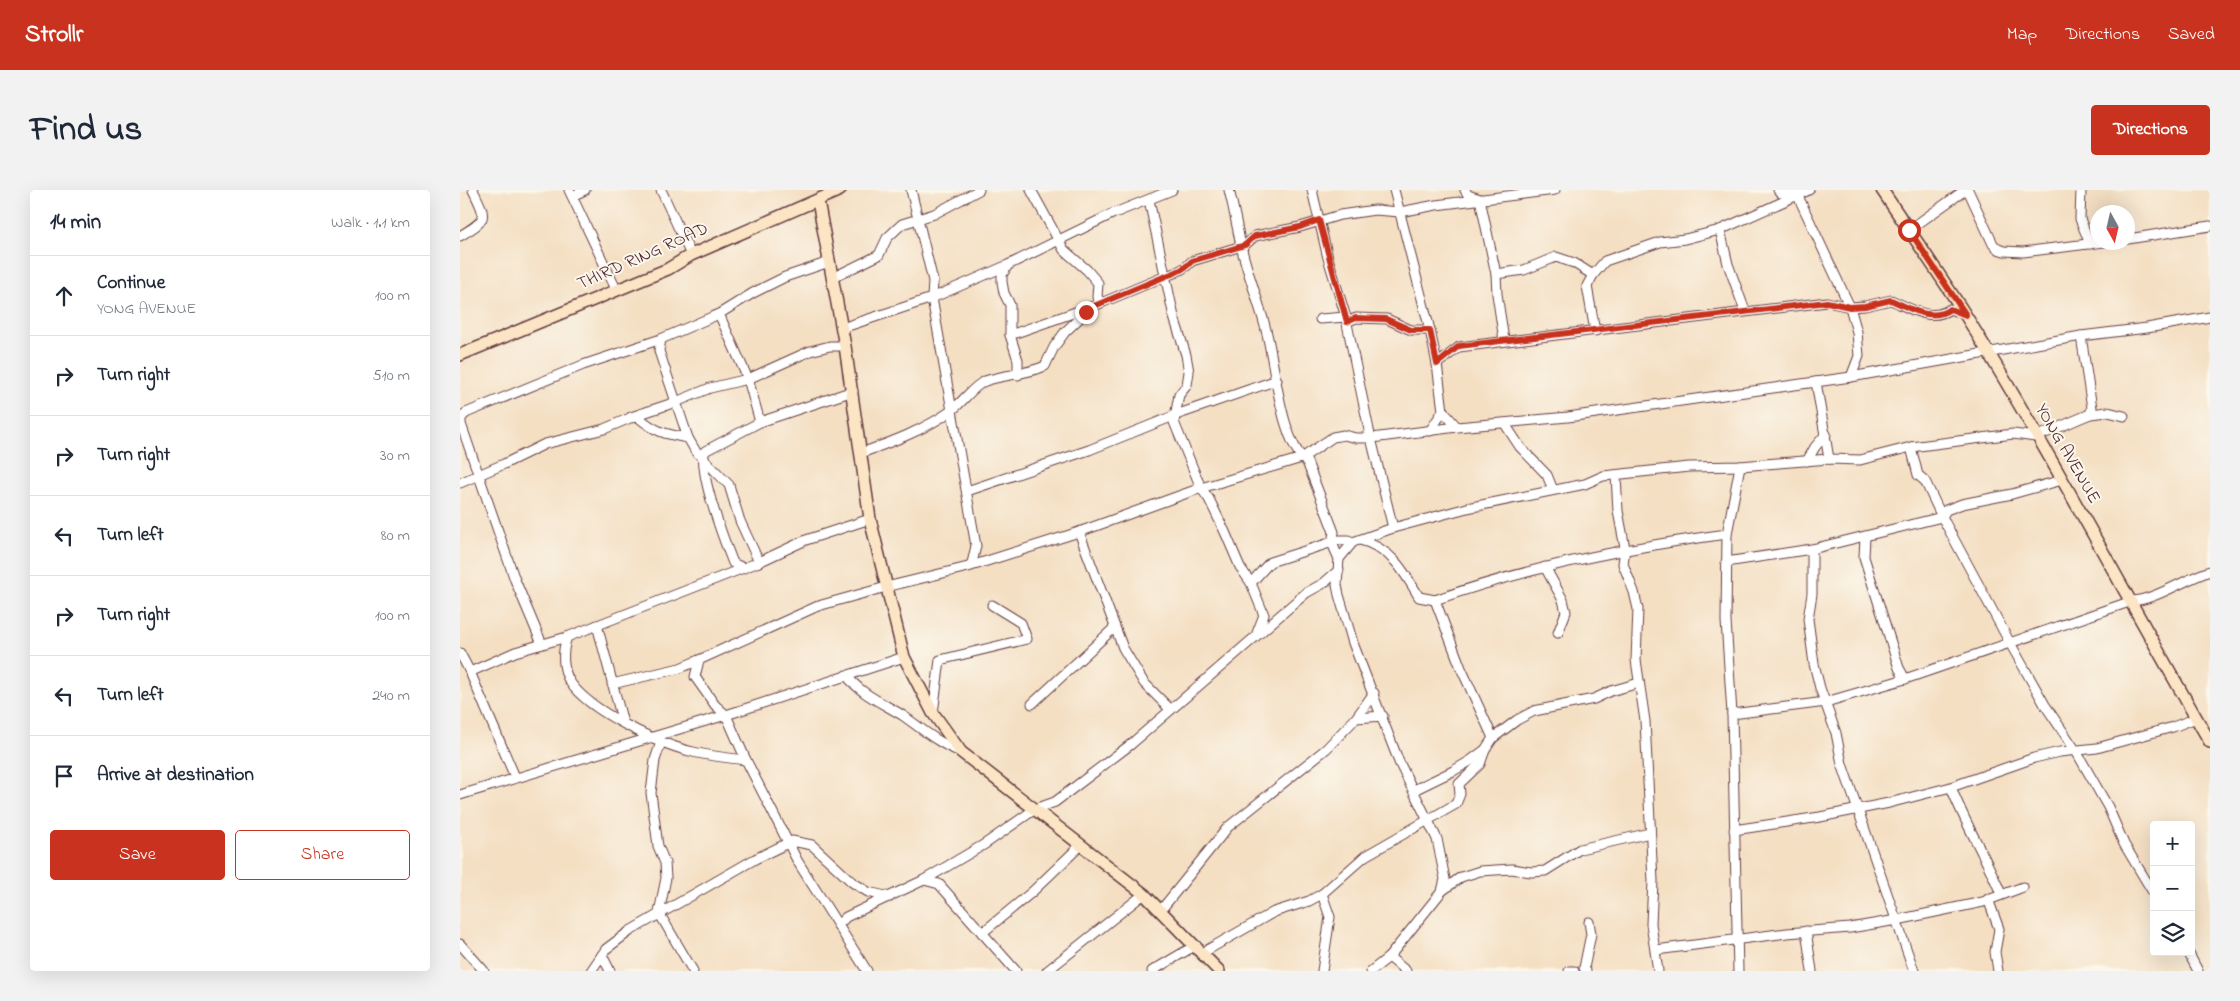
<!DOCTYPE html>
<meta charset="utf-8">
<style>
:root{--surface:#fff;--page:#f2f2f3;--text:#1f2937;--muted:#747a83;--line:#e0e1e3;--accent:#c8321e}
body{margin:0;font-family:"Indie Flower",sans-serif;background:var(--page);color:var(--text)}
.controls{position:absolute;right:15px;bottom:15px;display:grid;overflow:hidden;border-radius:5px;box-shadow:0 5px 20px #0002}
.controls button{width:45px;height:45px;display:grid;place-items:center;padding:0;border:0;border-bottom:1px solid var(--line);background:var(--surface);color:var(--text);font:25px sans-serif}
.compass{position:absolute;left:1630px;top:15px;width:45px;height:45px;border-radius:50%;background:var(--surface);box-shadow:0 5px 20px #0002;rotate:172deg}
.stop{position:absolute;width:15px;height:15px;margin:-11px;border:4px solid #c8321e;border-radius:50%;background:#fff}
.stop.end{background:#c8321e;border-color:#fff;box-shadow:0 1px 5px #0008}
.list{margin:0;padding:0;list-style:none}
h2{display:flex;justify-content:space-between;align-items:center;height:65px;margin:0;padding:0 20px;font-size:21px}
h2 small{font-size:16px;font-weight:400;color:var(--muted)}
.list li{display:grid;grid-template-columns:32px 1fr auto;gap:15px;align-items:center;box-sizing:border-box;height:80px;padding:0 20px;border-top:1px solid var(--line)}
.list b{display:block;font-size:19px;white-space:nowrap}
.list p{margin:0;font-size:16px;white-space:nowrap;color:var(--muted)}
.list em{font-size:16px;font-style:normal;color:var(--muted)}
.actions{display:flex;gap:10px;padding:15px 20px}
.actions a{flex:1;padding:11px 0;border:1px solid var(--accent);border-radius:5px;text-align:center;font-size:18px;color:var(--accent)}
.actions .main{background:var(--accent);color:#fff}
.icon{flex:none;width:28px;height:28px;fill:none;stroke:currentColor;stroke-width:2;stroke-linecap:round;stroke-linejoin:round}
.map{position:relative;flex:none;width:1750px;height:781px;overflow:hidden;border-radius:5px}
header{display:flex;align-items:center;gap:30px;box-sizing:border-box;height:70px;padding:0 25px;background:var(--accent);color:#fff}
header strong{font-size:24px}
nav{display:flex;gap:28px;margin-inline-start:auto;font-size:18px}
.intro{display:flex;align-items:center;justify-content:space-between;box-sizing:border-box;height:120px;padding:0 30px}
h1{margin:0;font-size:35px}
.button{padding:12px 22px;border-radius:5px;background:var(--accent);color:#fff;font-size:18px;font-weight:700}
main{display:flex;gap:30px;padding:0 30px}
aside{flex:1;background:var(--surface);border-radius:5px;box-shadow:0 5px 20px #0002}
.map>svg:first-child{display:block}
</style>
<header>
<strong>Strollr</strong>
<nav><a>Map</a><a>Directions</a><a>Saved</a></nav>
</header>
<div class="intro"><h1>Find us</h1><a class="button">Directions</a></div>
<main>
<aside>
<h2>14 min<small>Walk · 1.1 km</small></h2>
<ul class="list">
<li><svg class="icon" aria-label="ahead" viewBox="0 0 24 24"><path d="M12 20V5M6 11l6-6 6 6"/></svg><div><b>Continue</b><p>YONG AVENUE</p></div><em>100 m</em></li>
<li><svg class="icon" aria-label="right" viewBox="0 0 24 24"><path d="M7 20v-9h11M14 6l5 5-5 5"/></svg><div><b>Turn right</b></div><em>510 m</em></li>
<li><svg class="icon" aria-label="right" viewBox="0 0 24 24"><path d="M7 20v-9h11M14 6l5 5-5 5"/></svg><div><b>Turn right</b></div><em>30 m</em></li>
<li><svg class="icon" aria-label="left" viewBox="0 0 24 24"><path d="M17 20v-9H6M10 6l-5 5 5 5"/></svg><div><b>Turn left</b></div><em>80 m</em></li>
<li><svg class="icon" aria-label="right" viewBox="0 0 24 24"><path d="M7 20v-9h11M14 6l5 5-5 5"/></svg><div><b>Turn right</b></div><em>100 m</em></li>
<li><svg class="icon" aria-label="left" viewBox="0 0 24 24"><path d="M17 20v-9H6M10 6l-5 5 5 5"/></svg><div><b>Turn left</b></div><em>240 m</em></li>
<li><svg class="icon" aria-label="arrive" viewBox="0 0 24 24"><path d="M6 21V4h12l-3 4 3 4H6"/></svg><div><b>Arrive at destination</b></div></li>
</ul>
<div class="actions"><a class="main">Save</a><a>Share</a></div>
</aside>
<div class="map">
<svg width="1750" height="781" viewBox="0 0 1750 781">
<rect width="100%" height="100%" fill="#fbf7ec"/>
<filter id="ink" filterUnits="userSpaceOnUse"><feTurbulence type="fractalNoise" baseFrequency=".02" numOctaves="2"/><feDisplacementMap in="SourceGraphic" scale="10" xChannelSelector="R" yChannelSelector="G"/><feConvolveMatrix kernelMatrix="1 2 1 2 8 2 1 2 1" color-interpolation-filters="sRGB"/></filter>
<filter id="wash" filterUnits="userSpaceOnUse"><feTurbulence type="fractalNoise" baseFrequency=".0096" numOctaves="4" result="noise"/><feDisplacementMap in="SourceGraphic" scale="20" xChannelSelector="R" yChannelSelector="G"/><feGaussianBlur stdDeviation="1.12" result="paint"/><feColorMatrix in="noise" values="0 0 0 0 0 0 0 0 0 0 0 0 0 0 0 0 0 1.4 0 .05"/><feComposite in="paint" operator="in"/></filter>
<g filter="url(#wash)">
<rect width="100%" height="100%" fill="#f4dfc3"/>
</g>
<g filter="url(#ink)">
<g fill="none" stroke-linecap="round" stroke-linejoin="round">
<defs>
<g id="street">
<polyline points="109,0 156,99"/>
<polyline points="201,0 231,65"/>
<polyline points="571,0 604,60 627,80 638,93 637,107 641,113"/>
<path d="M769 0C774 19 777 37 781 56 788 86 800 114 807 144 815 176 821 253 847 272L874 342 872 353 879 369"/>
<polyline points="852,0 868,68 885,124 909,240 933,338"/>
<polyline points="934,0 970,140 977,174 983,221 997,237"/>
<polyline points="1005,0 1008,5 1020,9 1036,84 1037,104 1044,150"/>
<polyline points="1318,0 1321,3 1337,4 1390,117 1397,142 1399,166 1391,187"/>
<polyline points="1508,0 1533,54 1538,59 1544,61 1563,62 1644,52"/>
<polyline points="1621,0 1620,29 1630,54"/>
<polyline points="112,6 125,0"/>
<polyline points="689,10 714,127 726,165 729,182 727,195 719,205 714,232 741,298 749,309 765,342 780,377 791,393 804,425 797,443"/>
<polyline points="1260,40 1268,74 1285,121"/>
<polyline points="1449,40 1505,0"/>
<path d="M0 46C28 29 27 29 13 0"/>
<polyline points="1668,49 1750,36"/>
<polyline points="548,75 542,85 542,92 544,103 550,115 550,145 558,170 558,185"/>
<polyline points="1036,84 1064,80 1096,67 1114,73 1133,85"/>
<polyline points="372,88 419,65 427,48 442,34 474,24 519,0"/>
<polyline points="259,124 288,189 300,232 393,201"/>
<polyline points="860,129 886,127"/>
<polyline points="887,132 896,128 927,129 951,140 970,140"/>
<polyline points="382,138 472,108 548,75 652,24 712,0"/>
<polyline points="1135,141 1127,96 1133,85 1145,71 1200,52 1225,49 1260,40 1349,0"/>
<polyline points="550,145 630,117"/>
<polyline points="201,149 199,161 228,248"/>
<path d="M977 174 999 157 1367 112 1390 117 1405 116 1431 110C1448 117 1471 133 1490 119L1506 125"/>
<polyline points="1356,192 1369,269"/>
<polyline points="1630,224 1648,222 1664,226"/>
<polyline points="171,227 216,212 250,198 288,189 350,161 370,156 385,156"/>
<polyline points="1045,234 1060,257 1087,285 1093,300"/>
<polyline points="970,241 983,221"/>
<polyline points="1451,257 1458,285 1465,291 1482,327 1550,453 1585,515 1616,561 1648,617 1664,654 1694,704"/>
<path d="M401 263C432 252 464 240 491 221 502 213 513 196 525 191 545 184 565 185 585 176L594 157 605 142 626 122 634 116 706 86C716 83 725 79 732 71L785 55 795 46 840 37 880 25 915 20 940 22 976 15 1095 0"/>
<polyline points="1347,271 1355,257 1366,244"/>
<polyline points="1156,286 1158,321 1165,358 1163,374 1174,402 1178,419 1176,470 1185,531 1193,691 1191,734 1198,781"/>
<path d="M0 293 44 274 85 254 144 239 170 228 178 227C196 242 204 244 228 248L235 260 269 295 280 331 299 372"/>
<polyline points="507,301 629,260 716,225 817,190"/>
<polyline points="619,342 663,458 684,493 709,518"/>
<polyline points="1405,347 1404,367 1439,478 1445,489"/>
<path d="M900 350C931 358 944 381 959 407L975 410"/>
<polyline points="1352,359 1352,404 1348,429 1354,474 1360,498 1376,543 1382,574 1454,781"/>
<polyline points="1266,372 1352,359 1482,327 1486,320 1502,314 1552,304 1602,290"/>
<polyline points="508,377 619,342 741,298 842,268 873,247 884,245 896,248 912,248 997,237 1108,227 1391,187 1621,146 1687,138 1750,127"/>
<polyline points="1085,377 1103,410 1106,422 1098,443"/>
<path d="M283 378 273 373C265 353 237 280 245 261L300 232"/>
<polyline points="791,393 810,372 879,350 888,350 893,352"/>
<polyline points="137,435 163,533"/>
<path d="M107 447C102 461 102 479 110 492 129 521 199 554 233 562 250 566 268 568 286 570"/>
<polyline points="82,454 55,390 1,234 1,228 6,223 123,175 201,149 259,124 293,103 325,87 369,72"/>
<polyline points="0,463 10,482 55,587"/>
<polyline points="10,482 55,462 107,447 299,372 346,350 410,329"/>
<path d="M386 485C402 505 421 512 442 525 461 538 479 554 501 562"/>
<polyline points="152,494 220,478 239,470"/>
<polyline points="572,514 654,438"/>
<polyline points="473,523 480,470 567,449 561,433 532,415"/>
<path d="M1272 524 1366 512 1445 489 1672 411C1695 410 1725 389 1750 381"/>
<polyline points="896,528 923,526"/>
<path d="M1033 548 1001 478 975 410C1069 377 1168 357 1267 344"/>
<polyline points="201,552 195,570 191,603 198,656 205,673 206,688 199,723 233,781"/>
<path d="M1491 597C1505 634 1526 667 1541 704"/>
<polyline points="954,600 993,581 1010,571 1025,560 1033,548 1057,530 1074,521 1134,509 1151,501 1179,493"/>
<polyline points="0,605 266,525 444,467"/>
<polyline points="1274,640 1360,627 1429,613 1491,597 1574,568 1600,562 1637,558 1713,537 1736,528"/>
<polyline points="464,690 479,694 556,781"/>
<polyline points="982,701 985,689 977,649 939,572 893,453 879,405 877,395 879,369 893,352 933,338 1007,318 1125,294 1143,286 1229,277 1280,276 1369,269 1400,270 1451,257 1553,244 1576,247 1630,224 1632,218 1621,146"/>
<polyline points="862,704 870,727 862,781"/>
<polyline points="1528,709 1539,739 1535,762 1538,781"/>
<polyline points="701,720 768,637 866,559 896,528 914,503"/>
<polyline points="378,735 386,727 464,690 525,654 575,619 595,612 670,555 846,403 864,393 879,380"/>
<polyline points="1346,741 1352,781"/>
<polyline points="522,743 572,702 621,655"/>
<polyline points="0,754 24,781"/>
<polyline points="1196,760 1327,743 1390,738 1437,730 1523,712 1563,697"/>
<polyline points="1728,762 1738,781"/>
<polyline points="742,763 814,722 849,711 862,704 905,666 996,614 1000,604 999,594 1020,574 1025,560"/>
<polyline points="142,765 150,781"/>
<polyline points="929,767 946,781"/>
<polyline points="131,781 146,759 170,741 295,669 332,651 352,655 392,692 408,702 430,707"/>
<polyline points="407,781 338,672 286,570 266,525 255,515 235,487 239,470 358,416 426,397 508,377 512,373 516,356 472,108 473,91 451,0"/>
<polyline points="587,781 684,704"/>
<polyline points="692,781 736,755"/>
<polyline points="911,781 929,767 982,701 1001,687 1020,681 1052,679 1071,682 1085,681 1120,659 1190,643"/>
<polyline points="1109,781 1114,781"/>
<polyline points="1126,781 1124,778 1131,744 1129,732"/>
<polyline points="1278,781 1272,524 1266,431 1267,344 1280,276"/>
</g>
<g id="secondary">
<path d="M1422 0C1450 42 1479 83 1506 126 1592 265 1668 410 1750 552"/>
<polyline points="358,11 385,156 410,329 444,467 473,523 501,562 684,704 759,781"/>
<polyline points="0,165 208,79 231,65 380,0"/>
</g>
</defs>
<use href="#street" stroke="#643c42" stroke-width="11"/>
<use href="#secondary" stroke="#643c42" stroke-width="14"/>
<use href="#street" stroke="#fff" stroke-width="9"/>
<use href="#secondary" stroke="#fce5c4" stroke-width="11"/>
</g>
</g>
<g fill="none" stroke-linecap="round" stroke-linejoin="round" filter="url(#ink)">
<path stroke="#c8321e" stroke-width="6" d="M626 122 634 116 706 86C716 83 725 79 732 71L785 55 795 46 840 37 859 30 887 132 896 128 926 129 951 140H970L977 174 999 156 1367 112 1390 117 1405 116 1431 110C1448 117 1471 133 1490 119L1506 125 1449 40"/>
</g>
<g text-anchor="middle" dominant-baseline="central" stroke-width="4" stroke-linejoin="round" paint-order="stroke">
<g font-size="18" fill="#4a1f2b" stroke="#fbf7ec">
<text transform="translate(183 67) rotate(-24)">THIRD RING ROAD</text>
<text transform="translate(1607 264) rotate(60)">YONG AVENUE</text>
</g>
</g>
</svg>
<div class="controls">
<button>+</button>
<button>−</button>
<button><svg class="icon" aria-label="layers" viewBox="0 0 24 24"><path d="M12 4l9 5-9 5-9-5zM3 14l9 5 9-5"/></svg></button>
</div>
<svg class="compass" viewBox="-18 -18 36 36"><path d="M0-13l5 13h-10z" fill="#e53935"/><path d="M0 13l5-13h-10z" fill="#747a83"/></svg>
<div class="stop" style="left:1449px;top:40px"></div>
<div class="stop end" style="left:626px;top:122px"></div>
</div>
</main>
